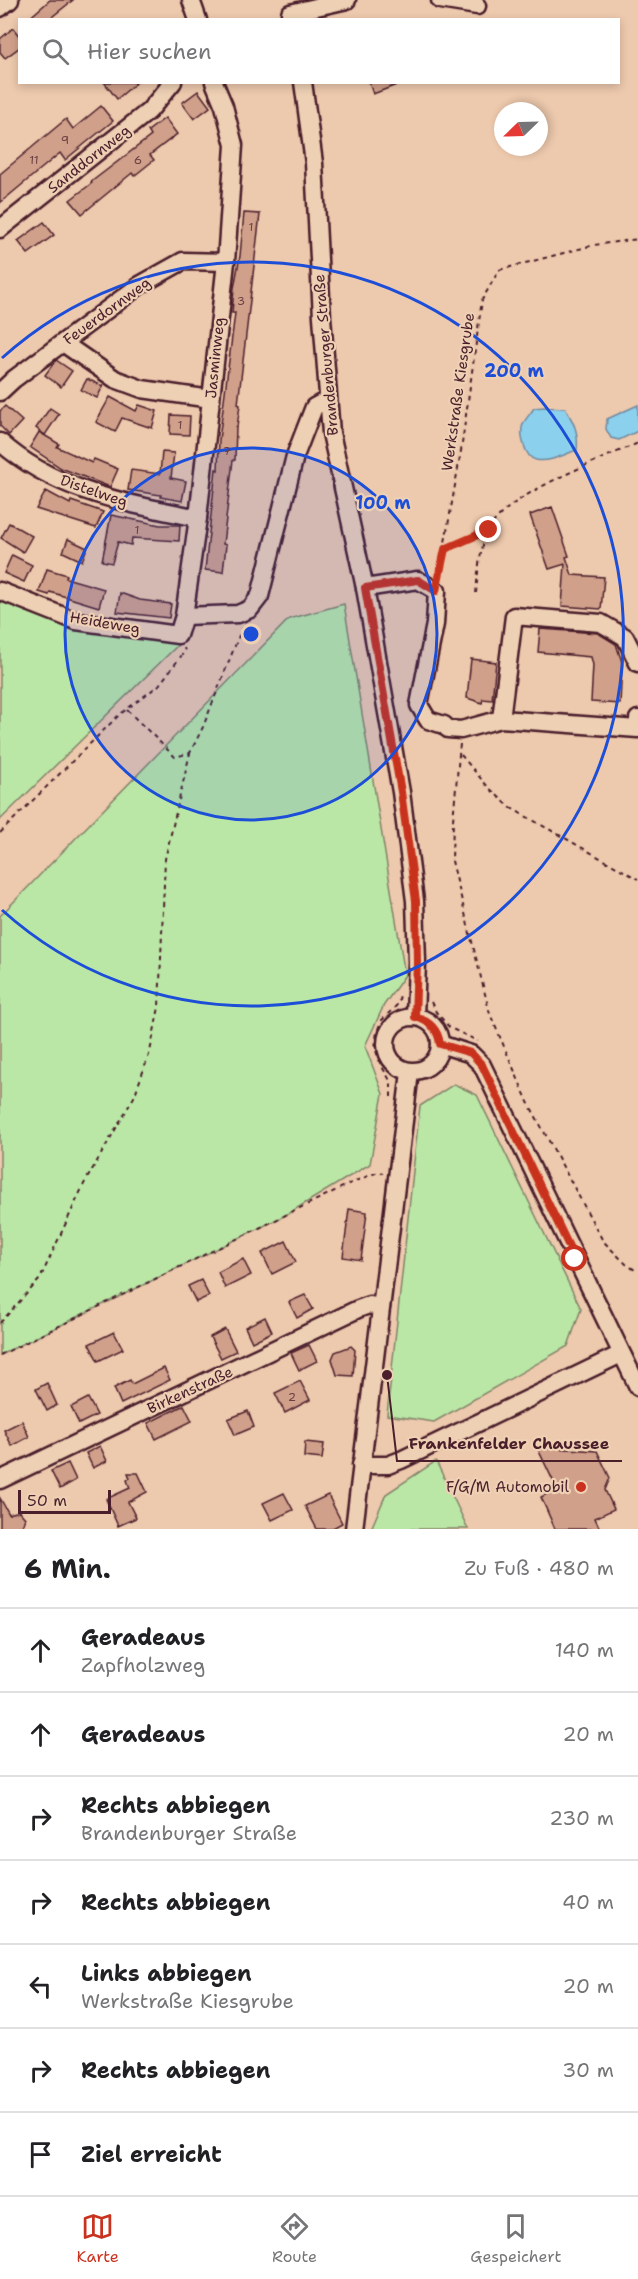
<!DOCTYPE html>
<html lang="de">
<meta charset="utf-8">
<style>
:root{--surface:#fff;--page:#f6f6f6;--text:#202124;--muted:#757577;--line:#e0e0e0;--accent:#c8321e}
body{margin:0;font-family:"Shantell Sans",sans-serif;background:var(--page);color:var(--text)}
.compass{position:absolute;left:494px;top:102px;width:54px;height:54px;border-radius:50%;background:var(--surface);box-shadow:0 3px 9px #0003;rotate:247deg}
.scale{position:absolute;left:18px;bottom:15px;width:93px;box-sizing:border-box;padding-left:6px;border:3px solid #4a1f2b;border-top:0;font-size:16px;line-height:21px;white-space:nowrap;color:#4a1f2b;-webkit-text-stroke:4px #eed0b4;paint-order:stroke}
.stop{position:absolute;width:18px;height:18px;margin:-14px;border:4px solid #c8321e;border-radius:50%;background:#fff}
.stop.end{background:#c8321e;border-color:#fff;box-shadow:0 2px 6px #0008}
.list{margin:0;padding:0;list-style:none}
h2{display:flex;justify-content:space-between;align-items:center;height:78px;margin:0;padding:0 24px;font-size:26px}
h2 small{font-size:20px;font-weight:400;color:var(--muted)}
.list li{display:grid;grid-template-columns:39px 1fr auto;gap:18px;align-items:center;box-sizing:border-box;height:84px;padding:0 24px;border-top:2px solid var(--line)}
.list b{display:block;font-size:22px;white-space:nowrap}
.list p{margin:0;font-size:20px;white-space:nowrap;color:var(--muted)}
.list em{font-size:20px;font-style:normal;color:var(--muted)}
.icon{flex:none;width:33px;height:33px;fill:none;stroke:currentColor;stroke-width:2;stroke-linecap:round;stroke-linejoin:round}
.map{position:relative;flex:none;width:638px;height:1529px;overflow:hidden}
.search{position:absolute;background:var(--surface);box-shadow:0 3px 9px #0003;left:18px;right:18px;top:18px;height:66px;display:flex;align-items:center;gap:15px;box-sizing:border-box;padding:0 21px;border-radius:0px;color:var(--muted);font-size:22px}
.sheet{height:666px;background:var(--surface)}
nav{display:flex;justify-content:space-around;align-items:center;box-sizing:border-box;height:84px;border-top:2px solid var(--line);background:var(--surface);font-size:16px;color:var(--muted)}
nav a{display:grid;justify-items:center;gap:3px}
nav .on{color:var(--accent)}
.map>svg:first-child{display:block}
</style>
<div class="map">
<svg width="638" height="1529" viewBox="0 0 638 1529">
<rect width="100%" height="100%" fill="#edc9ad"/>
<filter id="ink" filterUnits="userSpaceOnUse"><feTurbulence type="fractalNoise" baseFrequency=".0167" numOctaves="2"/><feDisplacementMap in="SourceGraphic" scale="12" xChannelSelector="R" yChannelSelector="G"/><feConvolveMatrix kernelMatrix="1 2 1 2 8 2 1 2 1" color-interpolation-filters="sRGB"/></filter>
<g filter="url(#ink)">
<g fill="#bae7a6" stroke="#828368" stroke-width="1.5">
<polygon points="0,602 82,627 184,639 0,820"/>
<polygon points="344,604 405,975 384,1005 365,1046 383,1094 370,1164 284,1216 0,1355 0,916 289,619"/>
<polygon points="454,1084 477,1095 581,1309 568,1346 434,1422 387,1415 420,1106"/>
<polygon points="436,1461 468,1529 371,1529 386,1494"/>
</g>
<g fill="#8bd0ec" stroke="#71899f" stroke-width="1.5">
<polygon points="638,405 638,431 619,440 611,438 606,429 607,419"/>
<path d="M544 407 565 408C574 423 579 432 577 450 565 454 549 463 536 460 525 458 519 434 523 424 526 418 531 413 534 408Z"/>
</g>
<g fill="#d1a08b" stroke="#4a1f2b" stroke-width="1.5">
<polygon points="50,0 73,0 48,20 27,20"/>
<polygon points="13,28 20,37 20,47 5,58 0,52 0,39"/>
<polygon points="104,82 137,82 117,99"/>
<polygon points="369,82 402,82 402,83 373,94"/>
<polygon points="198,91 210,107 194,119 182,103"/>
<polygon points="101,106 113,121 65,160 60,153 0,203 0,174 66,119 73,129"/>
<polygon points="165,118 177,134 150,155 154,160 134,176 132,173 82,214 70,200 92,183 91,182 151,136 148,131"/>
<polygon points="244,213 260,214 238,404 240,405 237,427 236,427 235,460 233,460 223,544 226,545 223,572 205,570 216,469 218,470 219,440 235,313 232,313 234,288 240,256"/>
<polygon points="44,222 54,235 28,254 18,241"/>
<polygon points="56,360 72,371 61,387 45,375"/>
<polygon points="87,379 103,386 97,398 81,390"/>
<polygon points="110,397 136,411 139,405 157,411 152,428 122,418 115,432 96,422"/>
<polygon points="5,406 22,421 9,435 0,426 0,411"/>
<polygon points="50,408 59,414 45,435 36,428"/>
<polygon points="171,415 190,416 189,435 170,434"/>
<polygon points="39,432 59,444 57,447 92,463 94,459 118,469 110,487 61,468 30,447"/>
<polygon points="162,452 174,453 171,478 186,481 182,501 160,497 161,495 128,490 131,470 160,474"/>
<polygon points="46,491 70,504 71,501 103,512 96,528 36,509"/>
<polygon points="552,507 569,556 566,557 572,575 604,577 601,609 562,606 565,564 549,569 530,515"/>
<polygon points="111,515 160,525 180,525 179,541 132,538 131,545 118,542 112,563 102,561"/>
<polygon points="9,523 32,536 23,552 1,538"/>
<polygon points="68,539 87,548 82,561 63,552"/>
<polygon points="12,555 32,565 24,582 4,573"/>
<polygon points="47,569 67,575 66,578 104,589 99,607 50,592 49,595 39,592"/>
<polygon points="120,593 140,600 171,604 169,618 117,612"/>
<polygon points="540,629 598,633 616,644 622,662 620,704 591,702 593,665 591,657 538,652"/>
<polygon points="471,659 496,662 492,700 483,699 482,703 467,698"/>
<polygon points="349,1209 367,1212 361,1260 343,1257"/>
<polygon points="286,1241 296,1262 272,1274 262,1253"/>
<polygon points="243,1259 251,1275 225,1288 218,1272"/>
<polygon points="201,1280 209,1296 196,1302 188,1286"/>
<polygon points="305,1295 313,1309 297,1318 289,1302"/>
<polygon points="265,1317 272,1332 252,1342 245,1327"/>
<polygon points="225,1329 236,1351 221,1358 210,1337"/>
<polygon points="114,1332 123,1349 98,1361 89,1344"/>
<polygon points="309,1345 317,1361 299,1370 291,1353"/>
<polygon points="351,1346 355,1350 353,1376 337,1375 332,1359 335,1352"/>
<polygon points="164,1368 170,1380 121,1404 114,1388 130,1380 132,1384"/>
<polygon points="300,1381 310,1400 285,1413 275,1393"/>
<polygon points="47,1383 57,1405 47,1411 36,1389"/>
<polygon points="88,1398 97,1415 79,1424 71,1407"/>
<polygon points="184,1405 192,1421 156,1439 148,1423"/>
<polygon points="248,1411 254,1427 235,1435 228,1419"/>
<polygon points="22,1421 29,1437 12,1446 4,1430"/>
<polygon points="305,1442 324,1444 322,1459 304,1457"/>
<polygon points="100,1446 107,1461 93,1468 86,1453"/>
<polygon points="537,1447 597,1451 610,1478 605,1490 614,1509 595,1518 600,1529 555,1529 541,1497 557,1489"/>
<polygon points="68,1463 76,1480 60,1489 51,1471"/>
<polygon points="128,1473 138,1473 147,1492 128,1502 136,1518 118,1526 106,1499 130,1488 127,1480 130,1478"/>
<polygon points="284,1493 293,1510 272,1520 263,1503"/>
<polygon points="328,1495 342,1523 331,1529 317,1529 305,1506"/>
<polygon points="0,1498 9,1514 19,1511 25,1518 22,1527 18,1529 4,1529 0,1527"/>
</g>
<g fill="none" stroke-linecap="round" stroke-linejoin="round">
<defs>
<g id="minor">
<polyline points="191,0 198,20"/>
<polyline points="440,0 477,6"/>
<polyline points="0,8 10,0"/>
<polyline points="290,13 347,0"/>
<polyline points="303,82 314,163 322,317 331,433 365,588 401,792 415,901 417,962 415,1017"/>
<polyline points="0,229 149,111 173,82"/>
<polyline points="63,343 115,379 142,389 211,399"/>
<polyline points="0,392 14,379 140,285 183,261 226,262"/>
<path d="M0 442C56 492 127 503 198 518"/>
<polyline points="365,588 418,580 437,591 435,624 419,705 428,720 444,725 448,729 461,730 501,719 638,729 638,719"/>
<polyline points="0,591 76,621 178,635 184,616 198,518 226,262 234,145 224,106 214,82"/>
<polyline points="184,616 238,614 250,609 260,596 295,456 314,407 327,400"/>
<polyline points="501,719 514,616 601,623 625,637 638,663"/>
<circle cx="413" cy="1044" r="27"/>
<polyline points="440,1044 471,1054 482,1065 638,1387"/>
<polyline points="361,1465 388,1465 401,1460 621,1354"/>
<polyline points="0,1480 358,1309 369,1305 381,1307"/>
<polyline points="354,1529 410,1072"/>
</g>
</defs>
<use href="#minor" stroke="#4a1f2b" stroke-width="21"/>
<g stroke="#4a1f2b" stroke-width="2" stroke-dasharray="4.5 4.5" stroke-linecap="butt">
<polyline points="445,549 489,530"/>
<polyline points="439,577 461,451 482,300 499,270 594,245 638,239"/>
<path d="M476 593C478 572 479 550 489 530 505 494 601 460 638 443"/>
<polyline points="127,710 175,757 190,753 203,727 242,628"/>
<polyline points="460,744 453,820 452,861 490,1014 528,1102 603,1241 626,1264 638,1272"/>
<polyline points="461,755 488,787 511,808 638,879"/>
<polyline points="0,833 119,715 159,685 185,651 184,648"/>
<polyline points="431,1002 436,1012 450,1028 478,1041"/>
<polyline points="391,1097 391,1082 381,1065 375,1048 377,1031 382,1020 398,1004 400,995"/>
<polyline points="0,1323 40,1279 84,1184 134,1097 150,1052 159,1007 165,859 190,753"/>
<polyline points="0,1355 353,1182 378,1172 383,1173"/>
</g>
<use href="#minor" stroke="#eed0b4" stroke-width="16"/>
</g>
</g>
<g fill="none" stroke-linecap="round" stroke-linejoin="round" filter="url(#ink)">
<path stroke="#c8321e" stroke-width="8" d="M489 530 445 549 436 591 418 580 365 588 401 792 416 901 417 962 415 1017C430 1021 438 1029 440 1044L471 1053 482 1065 575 1259"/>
</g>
<circle cx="251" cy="634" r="186" fill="#1d4ed8" fill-opacity=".12"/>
<g fill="none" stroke="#1d4ed8" stroke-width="3">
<circle cx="251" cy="634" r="186"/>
<path d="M2 358A372 372 0 1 1 2 910"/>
</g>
<circle fill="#c8321e" stroke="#eed0b4" stroke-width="2" cx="581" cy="1487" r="6"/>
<g text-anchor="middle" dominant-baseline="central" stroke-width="4.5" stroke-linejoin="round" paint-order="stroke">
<g font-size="12" fill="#6c3f43">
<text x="65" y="140">9</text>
<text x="34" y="160">11</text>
<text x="138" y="160">6</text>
<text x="251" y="227">1</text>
<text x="241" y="301">3</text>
<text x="180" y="425">1</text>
<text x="227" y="451">7</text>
<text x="137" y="530">1</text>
<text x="292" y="1397">2</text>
</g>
<g font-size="15" fill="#4a1f2b" stroke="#eed0b4">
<text transform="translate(89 159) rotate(-38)">Sanddornweg</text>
<text transform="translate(107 311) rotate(-36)">Feuerdornweg</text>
<text transform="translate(326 355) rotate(-95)">Brandenburger Straße</text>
<text transform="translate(215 358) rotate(-84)">Jasminweg</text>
<text transform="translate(458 392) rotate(-82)">Werkstraße Kiesgrube</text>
<text transform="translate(94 491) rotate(19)">Distelweg</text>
<text transform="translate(105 623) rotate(10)">Heideweg</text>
<text transform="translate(190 1390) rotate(-25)">Birkenstraße</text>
</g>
<g font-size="15" fill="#4a1f2b" stroke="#eed0b4" text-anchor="end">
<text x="569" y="1487">F/G/M Automobil</text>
</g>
</g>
<circle cx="251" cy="634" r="9" fill="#1d4ed8" stroke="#eed0b4" stroke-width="3"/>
<g font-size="18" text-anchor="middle" font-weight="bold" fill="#1d4ed8" stroke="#eed0b4" stroke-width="4.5" stroke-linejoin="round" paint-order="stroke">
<text x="514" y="377">200 m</text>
<text x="383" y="509">100 m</text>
</g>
<path fill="none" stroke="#4a1f2b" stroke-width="2" d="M387 1375L397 1461H622"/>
<circle fill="#4a1f2b" stroke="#eed0b4" stroke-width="2" cx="387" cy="1375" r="6"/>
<g font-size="16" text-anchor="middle" font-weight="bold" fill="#4a1f2b" stroke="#eed0b4" stroke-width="4.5" stroke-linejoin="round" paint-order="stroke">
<text x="509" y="1449">Frankenfelder Chaussee</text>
</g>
</svg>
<svg class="compass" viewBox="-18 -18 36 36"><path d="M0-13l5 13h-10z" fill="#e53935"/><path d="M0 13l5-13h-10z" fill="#757577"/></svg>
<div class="scale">50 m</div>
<div class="stop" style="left:575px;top:1259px"></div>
<div class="stop end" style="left:489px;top:530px"></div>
<div class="search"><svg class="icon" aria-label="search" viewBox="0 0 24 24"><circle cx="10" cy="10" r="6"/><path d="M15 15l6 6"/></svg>Hier suchen</div>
</div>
<section class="sheet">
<h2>6 Min.<small>Zu Fuß · 480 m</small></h2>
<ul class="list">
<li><svg class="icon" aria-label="ahead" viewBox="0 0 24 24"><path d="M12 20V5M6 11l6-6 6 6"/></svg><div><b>Geradeaus</b><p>Zapfholzweg</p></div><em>140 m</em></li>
<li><svg class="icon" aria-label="ahead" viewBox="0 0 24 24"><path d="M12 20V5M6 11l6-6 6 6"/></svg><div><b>Geradeaus</b></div><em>20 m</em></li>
<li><svg class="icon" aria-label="right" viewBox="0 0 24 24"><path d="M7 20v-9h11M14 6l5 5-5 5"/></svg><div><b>Rechts abbiegen</b><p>Brandenburger Straße</p></div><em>230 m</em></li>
<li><svg class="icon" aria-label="right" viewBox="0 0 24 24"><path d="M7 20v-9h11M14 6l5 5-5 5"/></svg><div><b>Rechts abbiegen</b></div><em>40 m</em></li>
<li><svg class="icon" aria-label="left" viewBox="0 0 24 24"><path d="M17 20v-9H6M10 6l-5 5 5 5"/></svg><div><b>Links abbiegen</b><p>Werkstraße Kiesgrube</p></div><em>20 m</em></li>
<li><svg class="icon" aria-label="right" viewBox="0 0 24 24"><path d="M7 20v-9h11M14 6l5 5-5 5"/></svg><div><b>Rechts abbiegen</b></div><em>30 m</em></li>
<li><svg class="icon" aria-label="arrive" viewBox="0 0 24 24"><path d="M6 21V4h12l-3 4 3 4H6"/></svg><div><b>Ziel erreicht</b></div></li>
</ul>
</section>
<nav>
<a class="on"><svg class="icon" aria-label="map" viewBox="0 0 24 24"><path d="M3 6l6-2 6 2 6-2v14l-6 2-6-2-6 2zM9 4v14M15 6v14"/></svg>Karte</a>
<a><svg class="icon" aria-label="directions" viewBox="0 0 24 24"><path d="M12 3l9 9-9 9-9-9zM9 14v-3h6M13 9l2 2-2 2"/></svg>Route</a>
<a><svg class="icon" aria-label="saved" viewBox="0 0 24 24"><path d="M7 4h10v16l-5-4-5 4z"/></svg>Gespeichert</a>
</nav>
